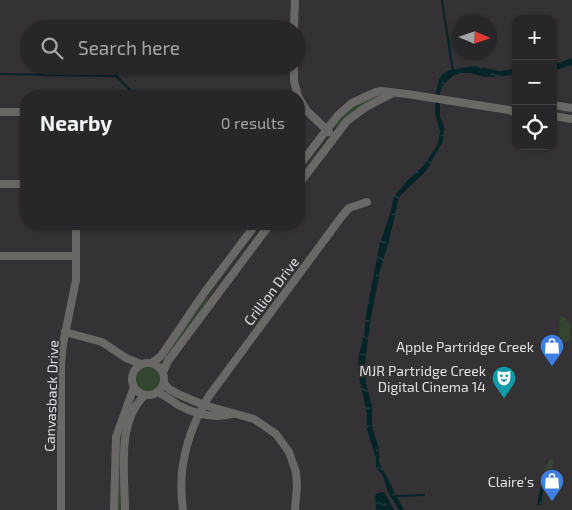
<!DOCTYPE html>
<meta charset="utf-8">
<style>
:root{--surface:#272628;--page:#2f2e30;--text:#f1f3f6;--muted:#a4a5a8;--line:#434345}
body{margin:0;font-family:"Exo 2",sans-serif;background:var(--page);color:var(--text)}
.controls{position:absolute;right:15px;top:15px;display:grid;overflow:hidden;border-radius:10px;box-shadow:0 1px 4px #0004}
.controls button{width:45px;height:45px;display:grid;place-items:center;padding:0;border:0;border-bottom:1px solid var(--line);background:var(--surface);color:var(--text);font:25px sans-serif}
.compass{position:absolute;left:452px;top:15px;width:45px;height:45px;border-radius:50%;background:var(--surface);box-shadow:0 1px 4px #0004;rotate:92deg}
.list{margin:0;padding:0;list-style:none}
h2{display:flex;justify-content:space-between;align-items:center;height:65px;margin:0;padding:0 20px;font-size:21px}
h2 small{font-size:16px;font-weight:400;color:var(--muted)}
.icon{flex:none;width:28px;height:28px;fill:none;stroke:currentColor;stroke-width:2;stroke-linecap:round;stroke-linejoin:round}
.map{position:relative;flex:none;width:572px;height:510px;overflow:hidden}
.search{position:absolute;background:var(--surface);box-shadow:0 1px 4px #0004;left:20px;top:20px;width:285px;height:55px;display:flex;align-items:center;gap:12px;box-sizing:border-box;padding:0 18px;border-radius:28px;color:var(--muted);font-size:19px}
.panel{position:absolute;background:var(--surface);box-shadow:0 1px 4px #0004;left:20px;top:90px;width:285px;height:140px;border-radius:20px}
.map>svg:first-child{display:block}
</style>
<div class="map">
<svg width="572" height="510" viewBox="0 0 572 510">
<defs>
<pattern id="water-ripples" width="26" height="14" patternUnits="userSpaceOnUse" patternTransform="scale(1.25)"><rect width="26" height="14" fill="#052428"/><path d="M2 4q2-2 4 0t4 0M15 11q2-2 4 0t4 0" fill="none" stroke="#294347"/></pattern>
</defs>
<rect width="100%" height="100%" fill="#343235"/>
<g fill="#34462f">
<path d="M381 94 383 95 346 118 337 127H333V124C349 109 360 101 381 94Z"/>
<polygon points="238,254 215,287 203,308 166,359 164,357"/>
<polygon points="560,316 564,317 570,324 570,340 565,343 559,335"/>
<circle cx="148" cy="379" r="12"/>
<polygon points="132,402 134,403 129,415 122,510 117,510 118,441"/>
<polygon points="550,459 554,461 554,463 548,476 545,476 543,472"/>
</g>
<g fill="url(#water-ripples)">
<polygon points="572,58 572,65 553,71 553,65"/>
<polygon points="475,66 500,71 516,69 516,75 484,77 471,73 462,73 454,75 443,85 440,93 440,117 444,126 443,141 426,171 400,196 398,201 389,241 380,271 371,317 365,362 366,383 372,406 372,426 379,449 379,462 404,510 399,510 388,492 383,476 376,468 376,458 367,430 367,414 358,372 359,354 364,335 366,314 380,243 390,214 394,196 407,181 425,164 438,144 440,131 435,113 436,91 439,79 442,75 449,70"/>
<polygon points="542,478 545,479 541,505 537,505"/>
<polygon points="384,492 394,510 376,510 375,496 377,493"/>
</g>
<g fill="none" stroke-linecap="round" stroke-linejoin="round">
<g stroke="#052428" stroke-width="2">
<polyline points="442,0 453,72"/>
<polyline points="0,74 116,76 134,94"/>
<polyline points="397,496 424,495"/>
</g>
<g stroke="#696867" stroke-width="8">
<polyline points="294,29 295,0"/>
<polyline points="294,66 294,81 298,96"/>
<polyline points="299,98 307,111 329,132"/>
<polyline points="553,105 572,108"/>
<polyline points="0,112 26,112"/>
<polyline points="553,116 572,119"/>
<polyline points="299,166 338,115 352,103 376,92 381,91 407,94 509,110 516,113"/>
<polyline points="0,184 26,184"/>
<polyline points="299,184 347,121 366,107 393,93"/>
<polyline points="0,256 76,256"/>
<polyline points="65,332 102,342 126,358 141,364"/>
<circle cx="148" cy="379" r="16"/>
<polyline points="152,363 161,356 204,293 256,224"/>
<polyline points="163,372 168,361 270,224"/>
<polyline points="164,383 169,389 180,395 204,405 254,419 276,434 289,452 296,472 297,486 295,510"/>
<path d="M157 392C165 395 171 400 178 405 195 414 214 419 233 414"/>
<polyline points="61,510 61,364 63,344 76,280 76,224"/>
<polyline points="114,510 116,437 134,387"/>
<path d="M125 510C125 474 116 422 145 395"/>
<path d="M183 510C177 469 188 430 209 396L342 216 349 208 367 202"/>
</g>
</g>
<defs>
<symbol id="shop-pin" viewBox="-11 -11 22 30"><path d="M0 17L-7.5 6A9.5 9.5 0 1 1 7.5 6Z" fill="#3f7fe0" stroke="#343235"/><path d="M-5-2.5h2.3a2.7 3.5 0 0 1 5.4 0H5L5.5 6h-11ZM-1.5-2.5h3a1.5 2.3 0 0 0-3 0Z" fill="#fff"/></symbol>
<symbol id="theatre-pin" viewBox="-11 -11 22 30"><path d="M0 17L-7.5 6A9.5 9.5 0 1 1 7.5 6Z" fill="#0f9aa8" stroke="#343235"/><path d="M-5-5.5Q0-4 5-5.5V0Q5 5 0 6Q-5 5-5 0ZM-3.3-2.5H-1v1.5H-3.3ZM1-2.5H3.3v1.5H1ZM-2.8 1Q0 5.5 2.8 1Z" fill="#fff"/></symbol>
</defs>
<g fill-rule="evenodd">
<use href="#shop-pin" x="538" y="332" width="28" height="38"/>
<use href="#theatre-pin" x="490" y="364" width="28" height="38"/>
<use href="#shop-pin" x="538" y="467" width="28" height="38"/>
</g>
<g text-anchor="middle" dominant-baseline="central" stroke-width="4" stroke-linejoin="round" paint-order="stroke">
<g font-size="14" fill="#e0dfe1" stroke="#343235">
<text transform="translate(271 291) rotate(-53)">Crillion Drive</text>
<text transform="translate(51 396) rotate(-88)">Canvasback Drive</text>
</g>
<g font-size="14" fill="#e0dfe1" stroke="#343235" text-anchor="end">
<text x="534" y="346">Apple Partridge Creek</text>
<text x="486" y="370">MJR Partridge Creek<tspan x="486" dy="16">Digital Cinema 14</tspan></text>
<text x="534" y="481">Claire's</text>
</g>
</g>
</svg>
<div class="controls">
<button>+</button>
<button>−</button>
<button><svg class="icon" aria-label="locate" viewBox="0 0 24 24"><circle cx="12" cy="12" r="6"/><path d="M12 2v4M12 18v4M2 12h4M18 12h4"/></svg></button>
</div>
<svg class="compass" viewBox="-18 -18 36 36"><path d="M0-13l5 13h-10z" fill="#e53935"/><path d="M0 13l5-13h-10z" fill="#a4a5a8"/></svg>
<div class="search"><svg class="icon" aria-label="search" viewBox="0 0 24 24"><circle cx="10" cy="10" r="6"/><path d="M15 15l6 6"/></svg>Search here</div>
<section class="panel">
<h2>Nearby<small>0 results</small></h2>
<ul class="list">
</ul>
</section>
</div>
